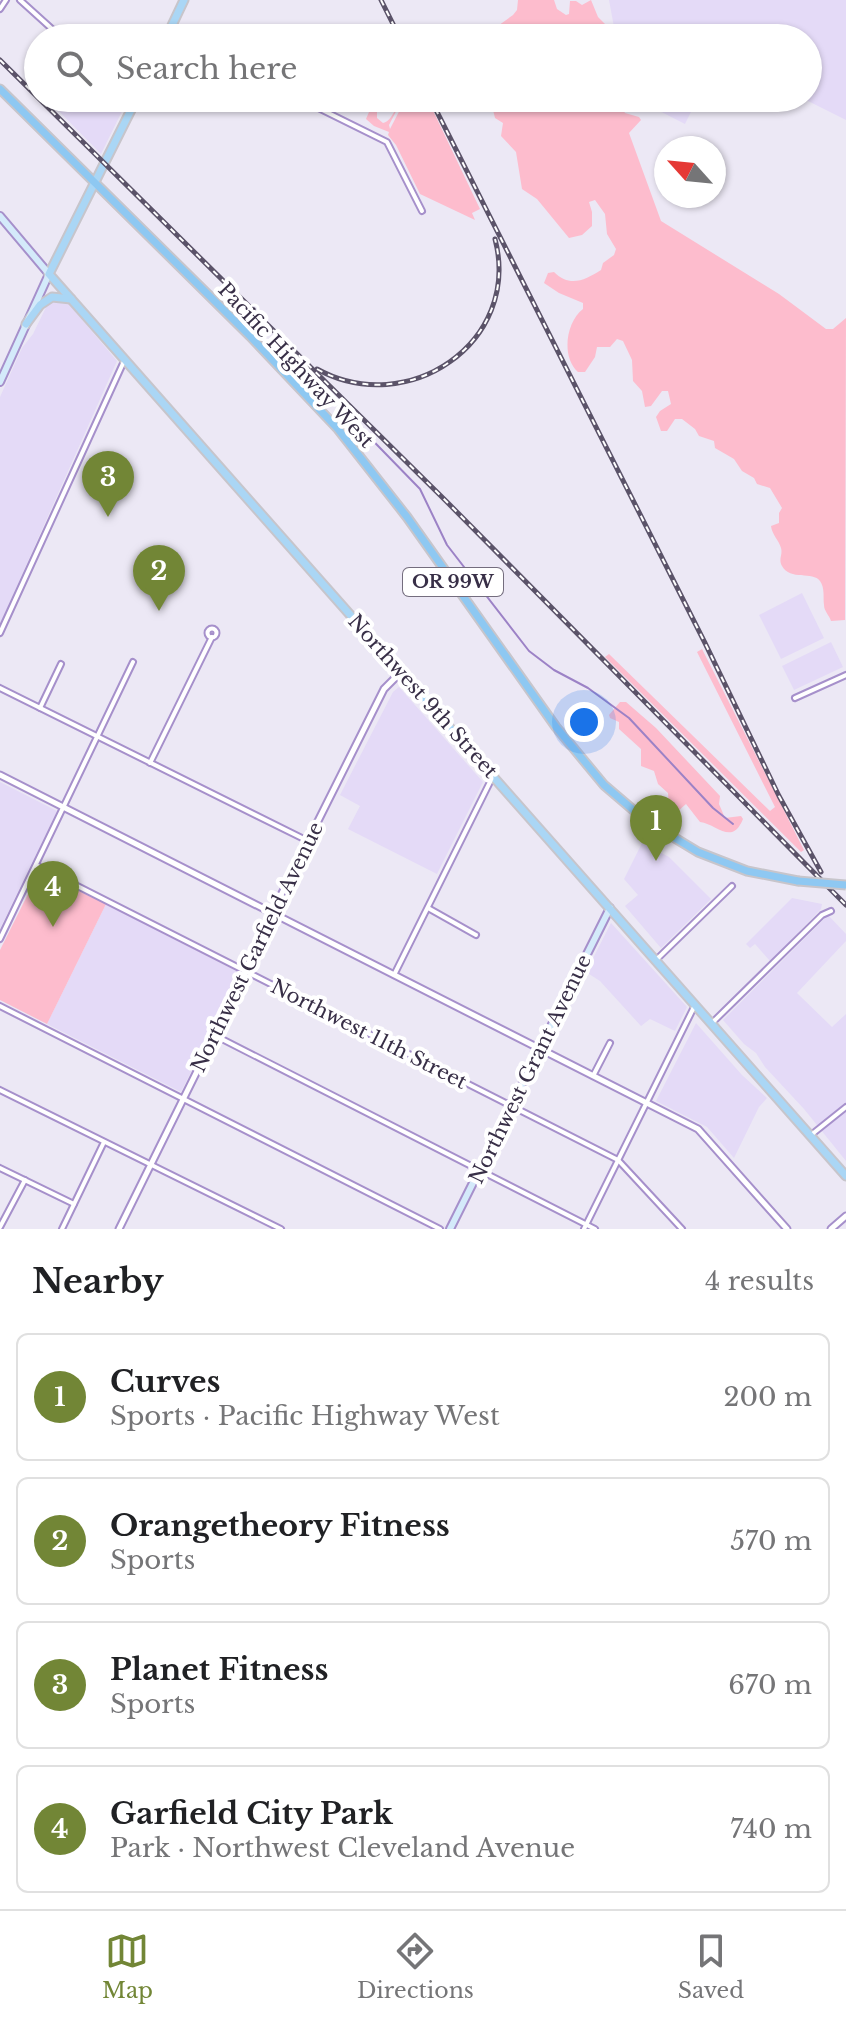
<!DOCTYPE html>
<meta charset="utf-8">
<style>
:root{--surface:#fff;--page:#f6f6f6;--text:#202124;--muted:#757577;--line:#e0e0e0;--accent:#728636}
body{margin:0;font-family:"Libre Baskerville",serif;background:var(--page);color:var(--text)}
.compass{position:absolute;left:654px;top:136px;width:72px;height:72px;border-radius:50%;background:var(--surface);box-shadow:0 2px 6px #0004;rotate:297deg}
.you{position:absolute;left:584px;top:722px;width:28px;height:28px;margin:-20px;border:6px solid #fff;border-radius:50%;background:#1a73e8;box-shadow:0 0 0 12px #1a73e833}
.badge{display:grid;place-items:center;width:52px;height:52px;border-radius:50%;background:var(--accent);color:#fff;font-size:26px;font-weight:700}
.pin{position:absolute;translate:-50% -66px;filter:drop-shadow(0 2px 4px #0008)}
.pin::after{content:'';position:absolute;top:42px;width:28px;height:24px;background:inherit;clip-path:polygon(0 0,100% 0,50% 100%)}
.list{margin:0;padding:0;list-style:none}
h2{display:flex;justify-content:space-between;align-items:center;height:104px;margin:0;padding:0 32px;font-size:34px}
h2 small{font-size:26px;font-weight:400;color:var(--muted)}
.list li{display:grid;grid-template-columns:52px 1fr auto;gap:24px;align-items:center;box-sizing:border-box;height:128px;margin:0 16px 16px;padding:0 16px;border:2px solid var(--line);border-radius:12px}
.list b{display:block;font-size:30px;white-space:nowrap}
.list p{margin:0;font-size:26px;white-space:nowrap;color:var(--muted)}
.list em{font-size:26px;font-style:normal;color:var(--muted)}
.icon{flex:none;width:44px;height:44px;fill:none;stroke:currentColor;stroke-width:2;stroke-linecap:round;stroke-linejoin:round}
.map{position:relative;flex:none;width:846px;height:1229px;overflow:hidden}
.search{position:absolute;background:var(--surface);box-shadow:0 2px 6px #0004;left:24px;right:24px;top:24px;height:88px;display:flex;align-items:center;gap:20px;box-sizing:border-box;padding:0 28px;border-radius:44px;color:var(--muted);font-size:30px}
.sheet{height:680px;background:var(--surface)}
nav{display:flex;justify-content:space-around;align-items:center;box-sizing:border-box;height:112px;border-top:2px solid var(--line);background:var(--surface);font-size:22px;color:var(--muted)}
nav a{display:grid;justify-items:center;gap:4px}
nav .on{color:var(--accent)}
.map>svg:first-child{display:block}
</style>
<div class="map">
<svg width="846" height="1229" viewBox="0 0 846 1229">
<rect width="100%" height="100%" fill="#ece8f5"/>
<g fill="#e4daf7">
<polygon points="609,0 846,0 846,120 802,98 808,98 808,38 616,38"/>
<polygon points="46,98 126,98 128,99 101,154"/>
<polygon points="634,98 698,98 685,124"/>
<polygon points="50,299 62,299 67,302 117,361 0,624 0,397 22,348 33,334"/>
<polygon points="802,593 824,638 781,659 759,615"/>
<polygon points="831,642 843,667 794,690 782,666"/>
<polygon points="399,687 483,782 437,874 348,829 360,806 340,795 393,692"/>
<polygon points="0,782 57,811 0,929"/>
<polygon points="642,843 669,857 711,899 661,948 625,906 638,895 624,879"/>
<polygon points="792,898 822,904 821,909 770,961 755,944 750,948 746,944"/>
<polygon points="106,904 240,973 181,1092 47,1024"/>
<polygon points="828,915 846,934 846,941 797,993 832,1027 846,1014 846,1161 804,1109 765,1067 756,1053 744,1044 723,1020"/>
<polygon points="611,923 687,1007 675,1031 650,1019 641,1026 600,981 586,972"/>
<polygon points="696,1023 742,1075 767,1098 759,1107 734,1158 707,1127 656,1101"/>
</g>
<g fill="#fdbccd">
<polygon points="518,0 554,0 557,9 566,15 569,14 570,1 576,1 582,5 591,0 598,17 612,31 609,38 481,38 513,15 517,10"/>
<path d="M375 98H382L377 109V118L383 123C392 121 397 106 400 98H403L389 125 390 129 406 98H427L480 209 472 213 475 220 420 194 396 145 388 135 389 132 374 126 366 119Z"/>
<path d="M490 98 617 100 625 113 639 117 641 120 629 133 661 221 779 294 826 329H833L846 318 845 620 831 621C829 615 824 611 824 605 823 597 825 588 820 581 813 571 790 581 782 566 778 559 783 555 781 548 779 540 772 535 771 526L779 523V513L782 508 770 488 757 484 754 478 742 471 734 459 715 448 714 441 699 436 695 429 682 419H675L667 431H661L656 417 660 411 671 404 668 391H662L651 406 645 407 642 391 633 381 632 360 623 341 617 339 610 347H597L595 357 585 372H578C561 357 566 322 583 309V303L559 293 544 283 548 273 554 272C570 288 585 280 601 270L603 263 614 255 616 249 607 234 605 214 595 200 589 202 592 212V226L582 235 569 238 537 199 522 189 516 152 501 136 503 123 495 118Z"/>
<polygon points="702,649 804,850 801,852 605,657 609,654 770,811 775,807 697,652"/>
<path d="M620 702H626L656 728 720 796 719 804 725 818 741 816 743 819C732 846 717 824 700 822L686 804 678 811 669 806 668 793 658 784 654 771 641 766V749L619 729V722L610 718 609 715Z"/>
<polygon points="39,872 106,904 47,1024 0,1000 0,950"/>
</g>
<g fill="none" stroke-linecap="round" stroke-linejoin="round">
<polyline stroke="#9c82c6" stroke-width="2" points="307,373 420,489 447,545 529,651 554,670 588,688 629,718 713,808 733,824"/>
<defs>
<g id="minor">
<polyline points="20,0 62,38"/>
<polyline points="0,9 6,0"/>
<polyline points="298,98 387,142 422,211"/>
<circle cx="212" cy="633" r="4.5"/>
<polyline points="0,633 125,359"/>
<polyline points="0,688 308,841"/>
<polyline points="795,698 846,675"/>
<polyline points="40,708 61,664"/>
<polyline points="150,763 212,637"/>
<polyline points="36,865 618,1160 682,1229"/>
<polyline points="428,908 476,935"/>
<polyline points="0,939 133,662"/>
<polyline points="656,960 732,886"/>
<polyline points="394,975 492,778"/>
<polyline points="0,1006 440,1229"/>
<polyline points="712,1023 822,915 831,911"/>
<polyline points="214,1035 595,1229"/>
<polyline points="593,1076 610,1043"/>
<polyline points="0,1090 281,1229"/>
<polyline points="811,1135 846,1107"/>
<polyline points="0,1168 74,1204"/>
<polyline points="0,1227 25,1180"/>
<polyline points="62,1229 104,1142"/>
<polyline points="584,1229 695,1005"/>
</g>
<g id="tertiary">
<polyline points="0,775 698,1129 787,1229"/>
<polyline points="119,1229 246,972 276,905 384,689 402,671"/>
<polyline points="831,1229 846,1216"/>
</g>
<g id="secondary">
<polyline points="0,216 49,274 0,382"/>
<polyline points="450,1229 610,908"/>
</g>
<g id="primary">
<polyline points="166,38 184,0"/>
<polyline points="137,98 49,274 846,1176"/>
<polyline points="26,324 40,305 52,297 71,299"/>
</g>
<polyline id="trunk" points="0,89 250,336 338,429 407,517 556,727 604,785 645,820 698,852 747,871 798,881"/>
</defs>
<use href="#minor" stroke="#a690cb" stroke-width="8"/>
<use href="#tertiary" stroke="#a690cb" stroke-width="9"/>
<use href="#secondary" stroke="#a690cb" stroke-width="10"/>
<use href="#primary" stroke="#c7c5cb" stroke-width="11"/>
<use href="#trunk" stroke="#c7c5cb" stroke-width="11"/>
<use href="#minor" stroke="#fff" stroke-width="4"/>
<use href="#tertiary" stroke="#fff" stroke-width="5"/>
<use href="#secondary" stroke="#d4eafa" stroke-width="6"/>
<use href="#primary" stroke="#aad6f5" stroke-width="7"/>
<use href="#trunk" stroke="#8ec8f2" stroke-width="7"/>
<defs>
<g id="rail">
<polyline points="381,0 400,38"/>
<polyline points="0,60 446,501 846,905"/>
<polyline points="430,98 705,643 779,796 821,872"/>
<path d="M317 369C407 419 522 343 495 239"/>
</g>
</defs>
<use href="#rail" stroke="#5b5369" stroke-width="5"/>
<use href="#rail" stroke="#fff" stroke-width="2" stroke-dasharray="6" stroke-linecap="butt"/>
<defs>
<polyline id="trunk-bridge" points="798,881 846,885"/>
</defs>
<use href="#trunk-bridge" stroke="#c7c5cb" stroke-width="11" stroke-linecap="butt"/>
<use href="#trunk-bridge" stroke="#8ec8f2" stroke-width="7"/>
</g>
<g text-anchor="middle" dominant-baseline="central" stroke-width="8" stroke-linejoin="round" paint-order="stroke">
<rect fill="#fff" stroke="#746d7e" stroke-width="2" x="403" y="568" width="100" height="28" rx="6"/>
<g font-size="18" font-weight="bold" fill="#382f47">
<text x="453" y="582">OR 99W</text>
</g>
<g font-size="20" fill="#382f47" stroke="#fff">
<text transform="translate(296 365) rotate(47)">Pacific Highway West</text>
<text transform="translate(423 696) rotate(48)">Northwest 9th Street</text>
<text transform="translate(257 947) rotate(-64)">Northwest Garfield Avenue</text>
<text transform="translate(369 1034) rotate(27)">Northwest 11th Street</text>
<text transform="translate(530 1069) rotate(-64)">Northwest Grant Avenue</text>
</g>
</g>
</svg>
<svg class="compass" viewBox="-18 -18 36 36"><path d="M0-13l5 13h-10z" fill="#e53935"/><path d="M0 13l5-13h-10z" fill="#757577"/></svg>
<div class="you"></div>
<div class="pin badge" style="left:656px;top:861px">1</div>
<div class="pin badge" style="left:159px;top:611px">2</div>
<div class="pin badge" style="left:108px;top:517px">3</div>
<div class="pin badge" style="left:53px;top:927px">4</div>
<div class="search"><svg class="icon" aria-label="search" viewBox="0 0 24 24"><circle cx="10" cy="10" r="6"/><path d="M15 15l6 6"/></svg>Search here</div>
</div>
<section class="sheet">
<h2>Nearby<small>4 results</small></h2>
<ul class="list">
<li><span class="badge">1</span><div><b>Curves</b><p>Sports · Pacific Highway West</p></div><em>200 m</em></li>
<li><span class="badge">2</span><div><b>Orangetheory Fitness</b><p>Sports</p></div><em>570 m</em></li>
<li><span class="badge">3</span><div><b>Planet Fitness</b><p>Sports</p></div><em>670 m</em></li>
<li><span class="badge">4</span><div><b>Garfield City Park</b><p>Park · Northwest Cleveland Avenue</p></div><em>740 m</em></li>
</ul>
</section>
<nav>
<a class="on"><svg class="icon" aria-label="map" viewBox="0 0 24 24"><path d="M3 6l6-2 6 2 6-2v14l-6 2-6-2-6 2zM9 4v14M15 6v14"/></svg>Map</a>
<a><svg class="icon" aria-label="directions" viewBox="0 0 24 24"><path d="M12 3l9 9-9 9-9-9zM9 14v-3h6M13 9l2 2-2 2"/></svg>Directions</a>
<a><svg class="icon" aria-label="saved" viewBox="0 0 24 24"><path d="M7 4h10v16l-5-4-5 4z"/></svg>Saved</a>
</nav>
